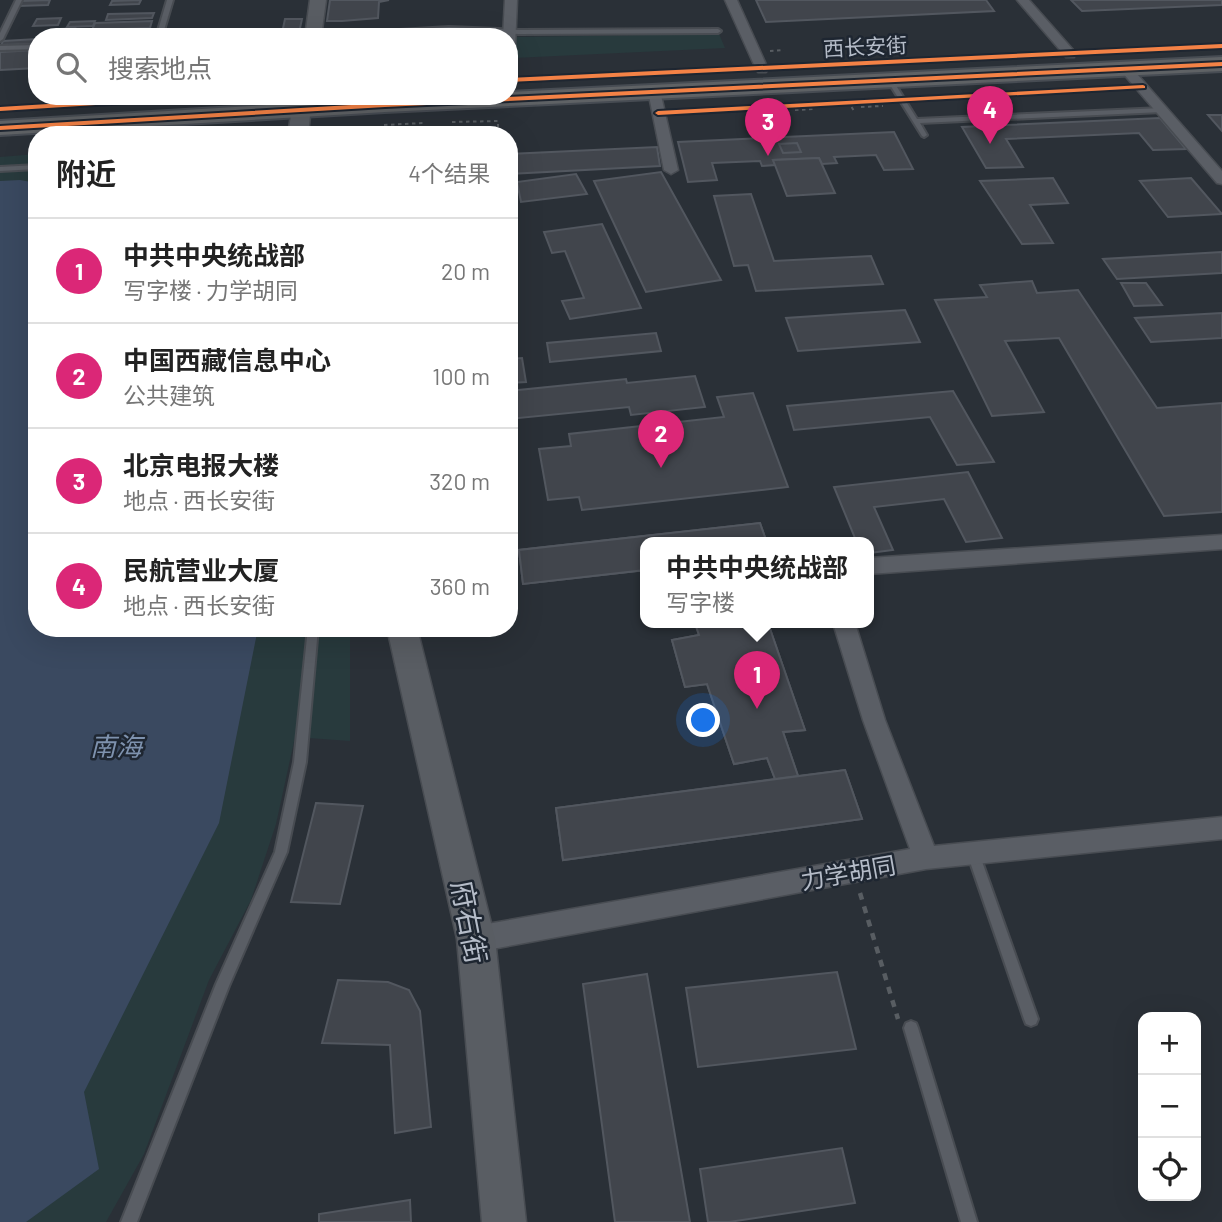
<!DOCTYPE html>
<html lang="zh">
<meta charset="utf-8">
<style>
:root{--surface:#fff;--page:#f6f6f6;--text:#222;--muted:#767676;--line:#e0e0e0;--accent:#db2777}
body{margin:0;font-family:Barlow,"Noto Sans SC",sans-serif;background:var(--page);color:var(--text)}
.controls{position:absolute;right:21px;bottom:21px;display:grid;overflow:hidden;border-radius:14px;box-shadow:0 7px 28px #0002}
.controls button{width:63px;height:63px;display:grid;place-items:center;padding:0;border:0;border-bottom:2px solid var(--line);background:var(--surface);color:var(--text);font:35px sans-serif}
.you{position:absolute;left:704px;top:721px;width:24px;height:24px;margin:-18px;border:5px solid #fff;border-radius:50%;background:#1a73e8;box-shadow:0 0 0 10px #1a73e833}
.badge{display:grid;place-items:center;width:46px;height:46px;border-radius:50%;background:var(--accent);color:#fff;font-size:23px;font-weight:700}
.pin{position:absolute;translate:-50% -58px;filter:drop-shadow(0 2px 4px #0008)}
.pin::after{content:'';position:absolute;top:37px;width:24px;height:21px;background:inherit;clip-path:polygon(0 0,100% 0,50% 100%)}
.popup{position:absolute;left:640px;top:537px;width:234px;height:91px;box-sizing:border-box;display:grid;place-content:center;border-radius:14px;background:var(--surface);filter:drop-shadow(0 2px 5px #0005);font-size:23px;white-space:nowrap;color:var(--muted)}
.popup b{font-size:26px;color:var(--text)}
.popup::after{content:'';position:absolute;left:50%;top:100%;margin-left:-14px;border:14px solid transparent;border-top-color:var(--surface)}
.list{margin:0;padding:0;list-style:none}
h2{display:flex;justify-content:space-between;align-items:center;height:91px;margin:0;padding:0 28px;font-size:30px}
h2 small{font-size:23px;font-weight:400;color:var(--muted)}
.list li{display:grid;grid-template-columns:46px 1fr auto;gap:21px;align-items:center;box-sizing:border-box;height:105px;padding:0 28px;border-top:2px solid var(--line)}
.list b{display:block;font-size:26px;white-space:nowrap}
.list p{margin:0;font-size:23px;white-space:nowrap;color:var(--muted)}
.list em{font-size:23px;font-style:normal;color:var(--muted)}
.icon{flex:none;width:38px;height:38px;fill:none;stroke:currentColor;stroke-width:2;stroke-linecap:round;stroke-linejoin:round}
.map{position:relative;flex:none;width:1222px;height:1222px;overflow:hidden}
.search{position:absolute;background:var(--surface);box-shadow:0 7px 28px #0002;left:28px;top:28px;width:490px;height:77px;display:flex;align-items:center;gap:18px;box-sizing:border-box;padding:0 24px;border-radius:28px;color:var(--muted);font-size:26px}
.panel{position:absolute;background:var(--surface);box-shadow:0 7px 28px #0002;left:28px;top:126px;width:490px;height:511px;border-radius:28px}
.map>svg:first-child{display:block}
</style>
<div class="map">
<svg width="1222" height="1222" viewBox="0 0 1222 1222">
<rect width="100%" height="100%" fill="#2a3037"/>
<g fill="#283a3d">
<polygon points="719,34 725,48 514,58 515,37"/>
<polygon points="37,154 37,628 350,628 350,741 295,737 276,824 251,900 209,980 144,1154 106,1222 0,1222 0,157"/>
</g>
<polygon fill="#3a4960" points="20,180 37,183 37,628 258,628 219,823 84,1092 99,1169 26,1222 0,1222 0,181"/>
<g fill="#41454c" stroke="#52575f" stroke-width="2">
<polygon points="50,0 48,5 19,6 21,1"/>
<polygon points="141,0 139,4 110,5 112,1"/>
<polygon points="330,0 389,0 379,2 378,18 342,21 327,21"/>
<polygon points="756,0 986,0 994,11 766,22"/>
<polygon points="1071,0 1222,0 1222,5 1082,11"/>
<polygon points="154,13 152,18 106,20 108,14"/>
<polygon points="61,18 58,25 33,26 37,19"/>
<polygon points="285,19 302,19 299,33 282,33"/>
<polygon points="95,21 93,26 67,27 70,22"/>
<polygon points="152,21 150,28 92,30 95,23"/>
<polygon points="75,28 71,36 56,36 60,29"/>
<polygon points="110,29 106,37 89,37 92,30"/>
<polygon points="226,31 236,32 235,35 182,37 183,33"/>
<polygon points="37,39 37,44 1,45 3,41"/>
<polygon points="37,50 37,68 0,70 0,52"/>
<polygon points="1208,115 1222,115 1222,131"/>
<polygon points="1160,118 1186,149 1153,150 1139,133 1006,139 1023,167 986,168 962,127"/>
<polygon points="894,132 913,169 884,170 876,155 834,157 837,163 822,164 819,158 773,160 775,165 762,166 760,161 712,163 717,180 688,182 678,142"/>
<polygon points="797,143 801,152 783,153 779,144"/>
<polygon points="657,147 660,166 509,174 509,203 509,154"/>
<polygon points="819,158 835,193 787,196 773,160"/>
<polygon points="661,172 721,280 646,292 594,181"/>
<polygon points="576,174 587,194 521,202 517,182"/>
<polygon points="1053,178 1068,203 1030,205 1053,243 1022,244 980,181"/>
<polygon points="1191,178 1222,214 1168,217 1140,181"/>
<polygon points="751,194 774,261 871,256 883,284 756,291 748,265 734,266 714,196"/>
<polygon points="602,224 641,308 570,319 562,301 584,298 565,251 552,253 544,232"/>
<polygon points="1222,252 1222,273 1117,279 1103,259"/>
<polygon points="1032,281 1037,293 1078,290 1157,408 1222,403 1222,512 1164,516 1059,338 1005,341 1044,412 992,416 935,300 987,297 980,285"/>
<polygon points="1121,283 1146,283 1162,305 1134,306"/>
<polygon points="905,310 920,342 798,351 786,318"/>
<polygon points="1222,313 1222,338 1151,342 1135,318"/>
<polygon points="656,333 661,351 550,362 547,343"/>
<polygon points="522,358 526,382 509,383 509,359"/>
<polygon points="695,376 705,407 631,415 629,407 509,419 509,391 626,379 627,383"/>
<polygon points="953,391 994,462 957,465 930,417 794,430 787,406"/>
<polygon points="753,393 788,487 582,510 579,497 548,500 539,449 571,446 569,434 724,417 717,397"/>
<polygon points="968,472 1002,538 966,542 944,499 874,507 893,550 869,553 869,543 857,543 834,487"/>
<polygon points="760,523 767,543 645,543 645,570 523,584 519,550"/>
<polygon points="760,523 767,543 645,543 645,570 523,584 519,550"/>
<polygon points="695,623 768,623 805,730 783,732 798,776 845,770 862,819 563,860 556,808 775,779 767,758 734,764 707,684 685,687 672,640 699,635"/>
<polygon points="695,623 768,623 805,730 783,732 798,776 775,779 767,758 734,764 707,684 685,687 672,640 699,635"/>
<polygon points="845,770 862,819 563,860 556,808"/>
<polygon points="316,803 363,806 340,904 291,902"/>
<polygon points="837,972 856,1049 698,1067 686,988"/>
<polygon points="647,974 690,1222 615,1222 583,984"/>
<polygon points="338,980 388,982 409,990 420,1011 431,1127 395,1133 390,1045 322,1043"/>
<polygon points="842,1148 855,1203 729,1222 708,1222 700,1169"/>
<polygon points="410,1200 411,1222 319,1222 319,1214"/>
</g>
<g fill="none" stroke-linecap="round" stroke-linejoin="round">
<defs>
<g id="lane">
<polygon points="16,0 22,0 3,39 0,41 0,33"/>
<polygon points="167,0 173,0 162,37 156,37"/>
<polygon points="449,27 519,30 718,29 721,31 718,33 519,34 449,31 348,37 247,37 250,35 313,32 315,33 315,35"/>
<polygon points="37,45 37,49 0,50 0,46"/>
<polygon points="888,79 892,79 917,119 1162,108 1165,110 1162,112 920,123 927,135 924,137 922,136 887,80"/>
<polygon points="37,165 37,169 0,171 0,167"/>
<polygon points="308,628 318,628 306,762 287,852 229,986 137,1222 121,1222 216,984 275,852 294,762"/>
<polygon points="973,847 977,849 979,853 1038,1019 1036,1024 1031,1026 1026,1024 1024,1019 967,853 969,849"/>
<polygon points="911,1021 916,1023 918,1028 977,1222 961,1222 904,1028 906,1023"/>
</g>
<g id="street">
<polygon points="505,0 517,0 515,47 509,51 509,37 503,37"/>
<polygon points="725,0 737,0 768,69 766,72 758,72 756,69"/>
<polygon points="1017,0 1029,0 1074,51 1074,57 1066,57"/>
<polygon points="1126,65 1130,66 1222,171 1222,184 1217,183 1122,72 1120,69"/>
<polygon points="654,87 660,91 678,170 671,174 664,170 648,91"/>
<polygon points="1222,535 1222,549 869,574 869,558"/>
<polygon points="833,623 855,623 885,720 934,846 1222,817 1222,839 926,869 476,952 467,948 463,939 467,930 476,926 910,849 863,720"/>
</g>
<g id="secondary">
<polygon points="310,0 326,0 321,37 305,37"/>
<polygon points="294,96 312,96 308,135 288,135"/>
<polygon points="387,628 417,628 495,939 526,1222 482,1222 457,939"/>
</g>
<polygon id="highway" points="1222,57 1222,71 385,112 0,135 0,121 418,96 509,96 509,92"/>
</defs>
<use href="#lane" stroke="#484c52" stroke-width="4"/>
<use href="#street" stroke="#484c52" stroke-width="3"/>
<use href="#secondary" stroke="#484c52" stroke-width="3"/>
<use href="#highway" stroke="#474c53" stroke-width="4"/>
<g stroke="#585d62" stroke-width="2" stroke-dasharray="3.5 3.5" stroke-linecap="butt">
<polyline points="823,48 843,47"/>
<polyline points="770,51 784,50"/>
<polyline points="971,93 976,103"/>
<polyline points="848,101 854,111"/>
<polyline points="861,107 883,106"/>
<polyline points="795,110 815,109"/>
<polyline points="452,122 498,121 498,127"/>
<polyline points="384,132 384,125 423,123"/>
</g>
<polyline stroke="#585d62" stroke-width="4.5" stroke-dasharray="7 7" stroke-linecap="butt" points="860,893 898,1019"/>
<use href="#lane" fill="#5a5e65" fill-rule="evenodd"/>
<use href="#street" fill="#5a5e65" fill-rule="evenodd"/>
<use href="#secondary" fill="#595d63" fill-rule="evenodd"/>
<use href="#highway" fill="#5f6265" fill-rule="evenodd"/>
<defs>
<g id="cycleway">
<polygon points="1222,44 1222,48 509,82 509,78"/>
<polygon points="1222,62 1222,66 385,107 0,130 0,126 385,103"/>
<polygon points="1143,85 1145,86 1145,88 658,115 655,113 658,111"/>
<polygon points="177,96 210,96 207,98 0,111 0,107"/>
</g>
</defs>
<use href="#cycleway" stroke="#1e2631" stroke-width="4"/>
<use href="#cycleway" fill="#f48246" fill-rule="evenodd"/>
</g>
<g text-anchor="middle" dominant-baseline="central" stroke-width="5" stroke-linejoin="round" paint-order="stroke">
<g font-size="21" fill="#b5bcc8" stroke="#1e2631">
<text transform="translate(865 46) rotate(-3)">西长安街</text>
</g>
<g font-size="24" fill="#b5bcc8" stroke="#1e2631">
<text transform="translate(848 872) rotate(-10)">力学胡同</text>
</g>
<g font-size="26" font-style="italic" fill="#7e92ae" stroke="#1e2631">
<text x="116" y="745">南海</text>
</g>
<g font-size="28" fill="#b5bcc8" stroke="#1e2631">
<text transform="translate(470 922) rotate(79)">府右街</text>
</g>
</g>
</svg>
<div class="controls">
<button>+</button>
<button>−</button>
<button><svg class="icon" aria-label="locate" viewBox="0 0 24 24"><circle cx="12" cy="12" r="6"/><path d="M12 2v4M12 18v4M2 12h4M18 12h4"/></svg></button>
</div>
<div class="you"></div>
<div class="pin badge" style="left:757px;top:709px">1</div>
<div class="popup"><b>中共中央统战部</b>写字楼</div>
<div class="pin badge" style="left:661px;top:468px">2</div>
<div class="pin badge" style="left:768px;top:156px">3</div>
<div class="pin badge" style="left:990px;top:144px">4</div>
<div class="search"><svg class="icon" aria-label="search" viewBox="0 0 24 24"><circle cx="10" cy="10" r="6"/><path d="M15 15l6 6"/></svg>搜索地点</div>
<section class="panel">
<h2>附近<small>4个结果</small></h2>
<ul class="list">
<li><span class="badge">1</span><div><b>中共中央统战部</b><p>写字楼 · 力学胡同</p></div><em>20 m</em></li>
<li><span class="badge">2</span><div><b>中国西藏信息中心</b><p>公共建筑</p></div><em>100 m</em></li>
<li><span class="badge">3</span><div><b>北京电报大楼</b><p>地点 · 西长安街</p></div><em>320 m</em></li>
<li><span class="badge">4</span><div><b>民航营业大厦</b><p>地点 · 西长安街</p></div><em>360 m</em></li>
</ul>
</section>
</div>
